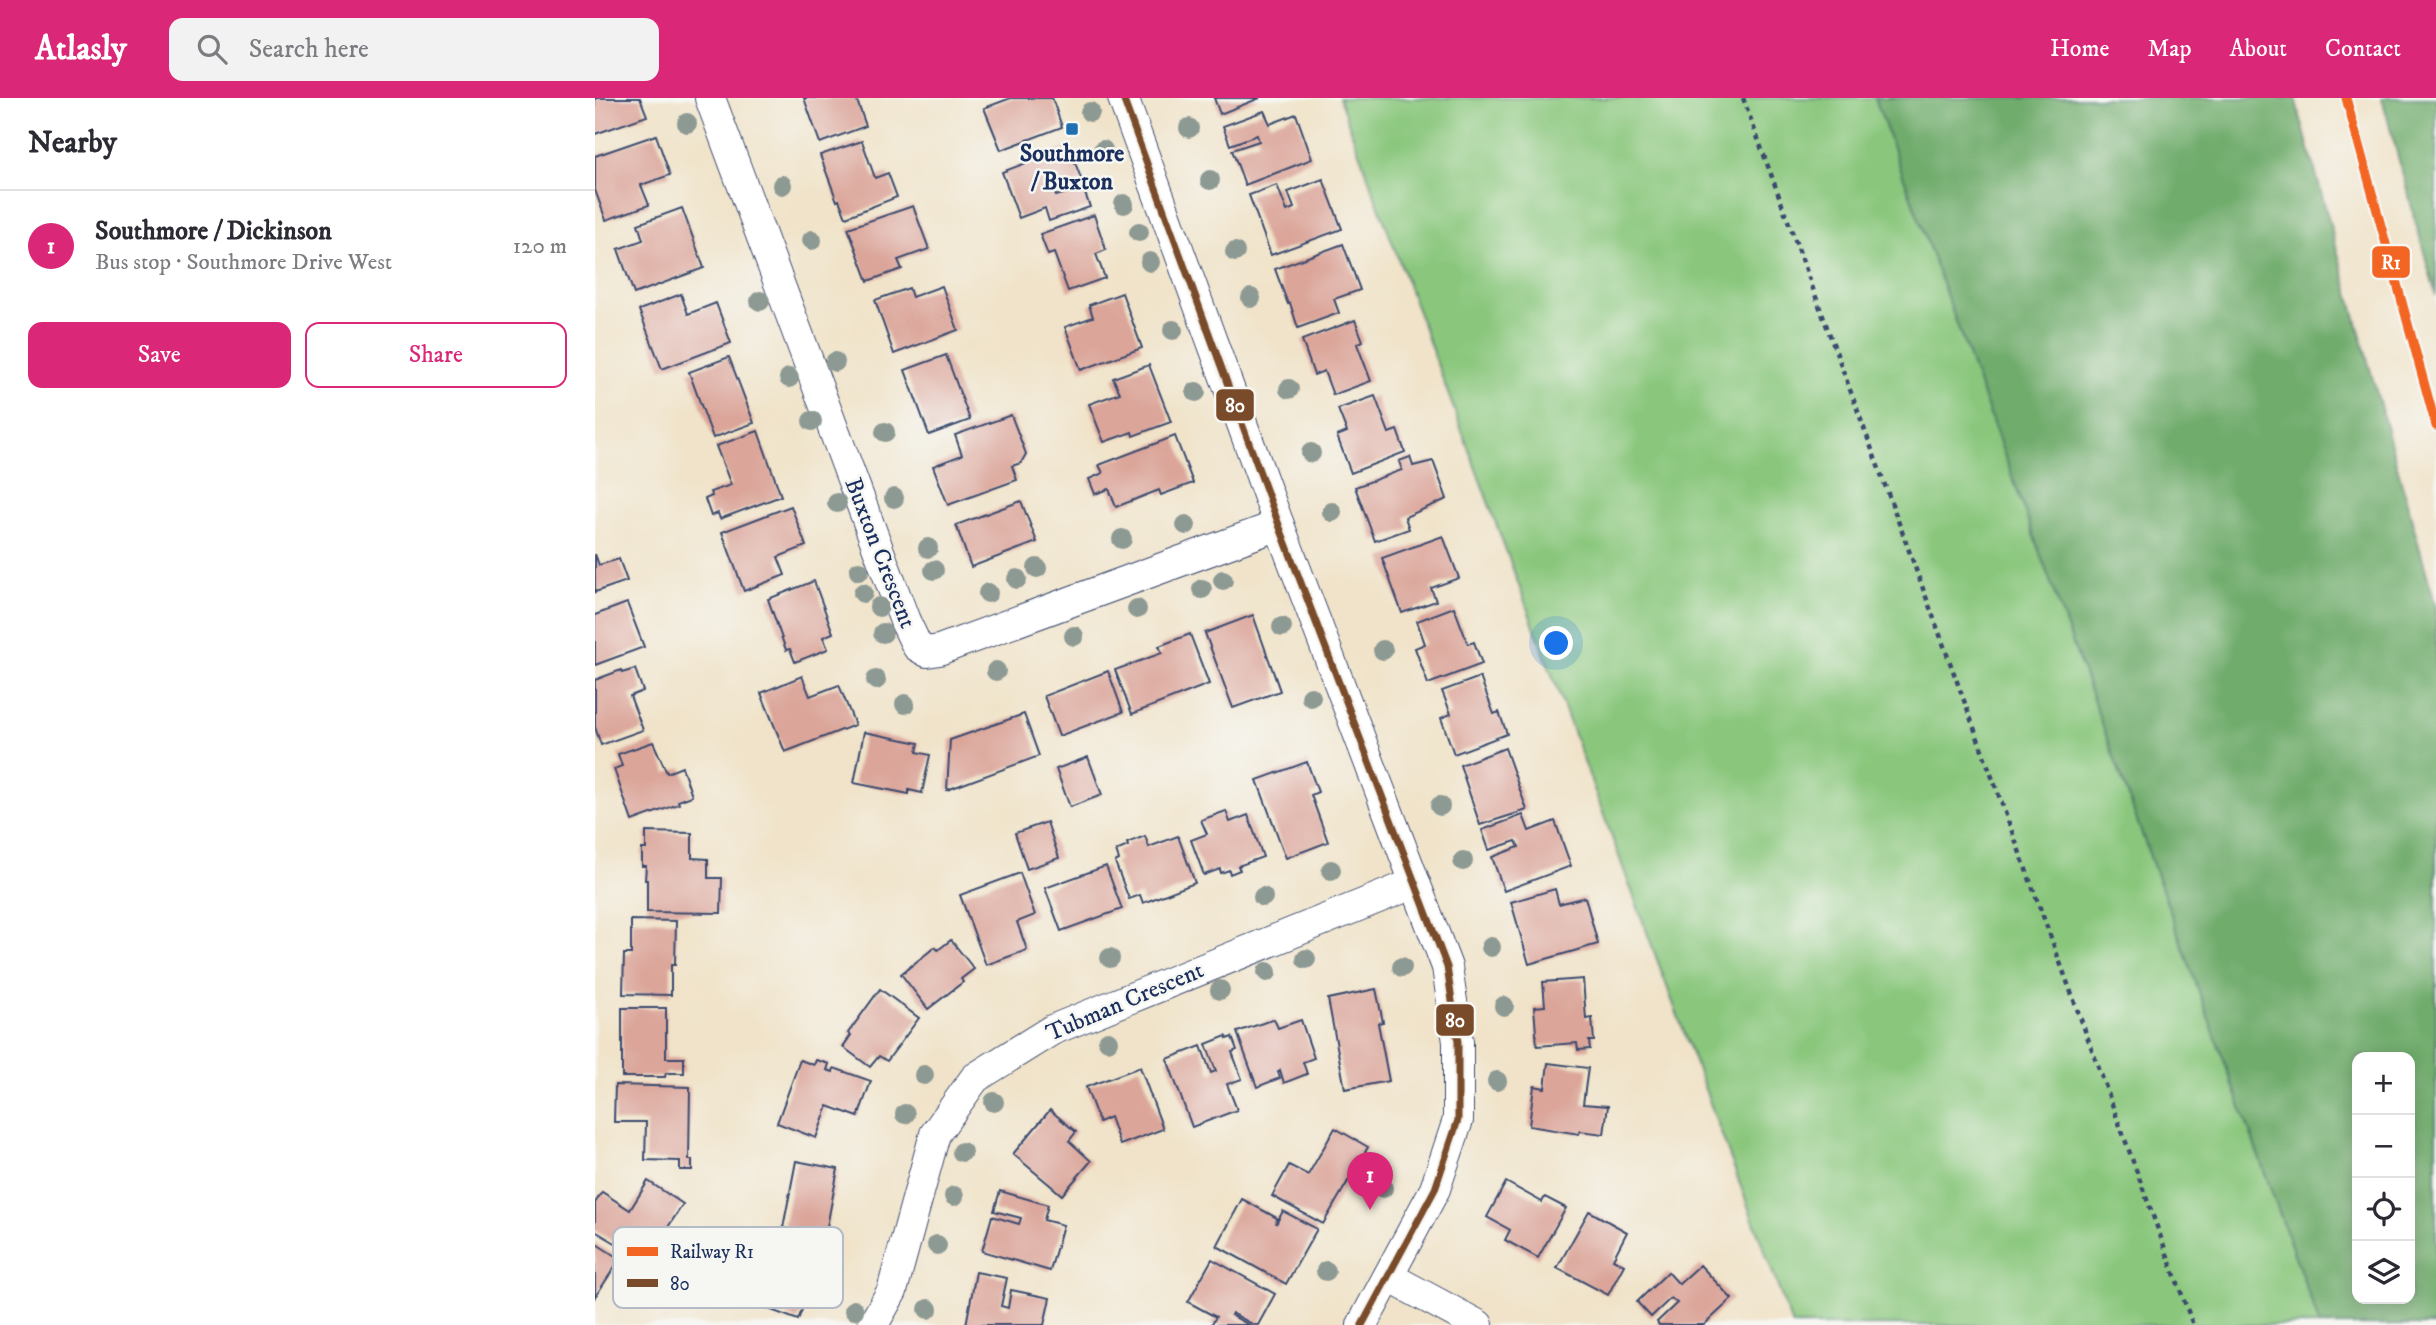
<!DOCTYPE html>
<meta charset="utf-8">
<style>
:root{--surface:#fff;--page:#f2f2f3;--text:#2b2b33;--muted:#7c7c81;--line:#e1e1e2;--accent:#db2777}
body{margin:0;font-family:"IM FELL DW Pica",serif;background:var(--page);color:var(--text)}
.controls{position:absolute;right:21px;bottom:21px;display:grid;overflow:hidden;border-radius:14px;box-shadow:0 4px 18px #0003}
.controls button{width:63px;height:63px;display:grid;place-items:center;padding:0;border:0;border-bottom:2px solid var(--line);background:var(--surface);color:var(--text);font:35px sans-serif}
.you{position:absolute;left:962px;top:546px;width:24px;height:24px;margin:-18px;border:5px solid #fff;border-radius:50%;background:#1a73e8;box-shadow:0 0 0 10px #1a73e833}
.badge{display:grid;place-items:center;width:46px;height:46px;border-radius:50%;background:var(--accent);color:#fff;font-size:23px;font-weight:700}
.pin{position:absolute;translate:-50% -58px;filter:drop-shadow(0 2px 4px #0008)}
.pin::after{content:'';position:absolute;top:37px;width:24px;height:21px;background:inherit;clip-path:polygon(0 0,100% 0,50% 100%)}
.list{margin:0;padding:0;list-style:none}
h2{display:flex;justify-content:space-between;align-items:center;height:91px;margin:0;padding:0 28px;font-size:30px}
h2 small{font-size:23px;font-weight:400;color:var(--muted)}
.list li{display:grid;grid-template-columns:46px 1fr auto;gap:21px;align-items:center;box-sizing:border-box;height:112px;padding:0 28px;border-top:2px solid var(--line)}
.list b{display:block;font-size:26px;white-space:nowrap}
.list p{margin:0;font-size:23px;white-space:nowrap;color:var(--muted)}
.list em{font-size:23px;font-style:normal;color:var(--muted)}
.actions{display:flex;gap:14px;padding:21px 28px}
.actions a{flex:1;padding:16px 0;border:2px solid var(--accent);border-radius:14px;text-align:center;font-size:24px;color:var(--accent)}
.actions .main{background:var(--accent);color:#fff}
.icon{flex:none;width:38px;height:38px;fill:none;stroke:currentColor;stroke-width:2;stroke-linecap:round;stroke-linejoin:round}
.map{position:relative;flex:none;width:1841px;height:1227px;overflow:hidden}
header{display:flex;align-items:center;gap:42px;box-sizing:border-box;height:98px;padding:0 35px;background:var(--accent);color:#fff}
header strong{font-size:33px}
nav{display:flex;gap:38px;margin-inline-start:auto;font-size:24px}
.search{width:490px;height:63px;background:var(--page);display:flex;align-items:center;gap:18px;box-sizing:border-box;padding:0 24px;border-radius:14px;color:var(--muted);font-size:26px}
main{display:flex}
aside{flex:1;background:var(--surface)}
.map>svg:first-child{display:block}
</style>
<header>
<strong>Atlasly</strong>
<div class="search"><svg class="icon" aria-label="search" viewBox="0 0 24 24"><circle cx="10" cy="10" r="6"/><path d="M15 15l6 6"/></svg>Search here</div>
<nav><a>Home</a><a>Map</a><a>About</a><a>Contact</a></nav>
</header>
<main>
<aside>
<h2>Nearby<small></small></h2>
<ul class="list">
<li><span class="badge">1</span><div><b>Southmore / Dickinson</b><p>Bus stop · Southmore Drive West</p></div><em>120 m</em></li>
</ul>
<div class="actions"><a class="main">Save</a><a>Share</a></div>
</aside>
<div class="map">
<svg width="1841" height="1227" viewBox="0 0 1841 1227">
<rect width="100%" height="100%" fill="#f6f6f2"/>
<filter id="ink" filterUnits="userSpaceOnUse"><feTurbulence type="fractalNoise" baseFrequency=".0143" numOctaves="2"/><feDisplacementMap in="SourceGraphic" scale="14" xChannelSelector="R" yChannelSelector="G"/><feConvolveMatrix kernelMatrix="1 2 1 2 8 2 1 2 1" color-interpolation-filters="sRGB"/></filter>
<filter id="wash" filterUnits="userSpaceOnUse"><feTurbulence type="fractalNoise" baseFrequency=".00686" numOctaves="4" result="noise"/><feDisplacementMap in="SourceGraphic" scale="28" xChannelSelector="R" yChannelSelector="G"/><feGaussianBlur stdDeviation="1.57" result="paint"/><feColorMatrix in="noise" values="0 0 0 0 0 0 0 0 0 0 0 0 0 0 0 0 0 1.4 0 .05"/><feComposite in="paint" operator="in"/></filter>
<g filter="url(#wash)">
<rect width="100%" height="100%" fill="#f0e3c9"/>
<polygon fill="#8ac77d" stroke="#527b6e" stroke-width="2" points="744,0 1280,0 1725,1227 1197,1227"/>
<g fill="#6fac6c" stroke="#456e65" stroke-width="2" fill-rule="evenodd">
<path d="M1280 0H1700L1841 509V1227H1725ZM1815 959V1201H1762V959Z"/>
<polygon points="1787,0 1841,0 1841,198"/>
</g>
<g id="blocks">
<g fill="#dba59a">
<polygon points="0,0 45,0 52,18 0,36"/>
<polygon points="209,0 261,0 271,28 225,45"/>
<polygon points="416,0 457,0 467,29 406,52 389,10"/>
<polygon points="619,0 665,0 625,16"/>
<polygon points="669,13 675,26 701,16 717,61 650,87 637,52 664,43 662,37 635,47 628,28"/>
<polygon points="61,37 75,77 46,87 54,107 11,122 0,92 0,58"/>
<polygon points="267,43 280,80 293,75 302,99 251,119 244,102 242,103 225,57"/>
<polygon points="474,49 487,83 459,93 461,98 488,90 495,109 454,123 450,110 424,120 407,74"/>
<polygon points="728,81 747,131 676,157 654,97 682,87 692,113 699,110 693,94"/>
<polygon points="318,108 334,151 303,162 307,171 273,183 253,130"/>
<polygon points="87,110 109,170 39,196 23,151 48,142 43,126"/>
<polygon points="499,117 511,152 501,156 510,180 473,193 459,155 453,157 445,136"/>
<polygon points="748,146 765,192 739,201 744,215 703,230 695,205 693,206 680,171"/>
<polygon points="347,188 363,232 299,256 280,202 314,190 317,199"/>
<polygon points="527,195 547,250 486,272 470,229 498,219 494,207"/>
<polygon points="86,196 93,216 121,205 136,245 67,271 44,212"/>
<polygon points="760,222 768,243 762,246 776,283 738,297 729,273 719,277 707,242"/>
<polygon points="351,257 375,322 334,337 310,272"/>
<polygon points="134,259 159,325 118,340 94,274"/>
<polygon points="554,267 576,324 538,338 537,334 509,344 494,306 525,295 518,280"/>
<polygon points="780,298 794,335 802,332 810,354 756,375 742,338 752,334 743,311"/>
<polygon points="416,317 431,356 426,365 417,368 422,382 353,407 338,368 367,357 360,337"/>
<polygon points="163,333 186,398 125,421 123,415 116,418 110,401 117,398 115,394 136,387 121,348"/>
<polygon points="580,338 598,385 566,397 564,392 521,409 514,391 500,396 494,381 508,375 504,367"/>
<polygon points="815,359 818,368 838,363 852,401 810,419 814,431 780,443 760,389 807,372 804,363"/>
<polygon points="426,403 442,444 376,469 361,427"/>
<polygon points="196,408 211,448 183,459 190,477 149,493 127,434"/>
<polygon points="848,438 864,480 836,490 841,503 807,515 787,460"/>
<polygon points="0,456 4,467 24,461 32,483 0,494"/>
<polygon points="219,483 238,535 228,539 233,551 200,564 195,551 191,552 173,501"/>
<polygon points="32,505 49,549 0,567 0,517"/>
<polygon points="859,509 873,546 879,544 887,566 833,586 820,550 830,546 822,523"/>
<polygon points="658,517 685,593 638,610 610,535"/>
<polygon points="595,536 614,586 537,616 520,572 567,555 564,548"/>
<polygon points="40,571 48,593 35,598 48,632 6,647 0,629 0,582 26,572 27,575"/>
<polygon points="513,573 528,614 464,638 449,598"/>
<polygon points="207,578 215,598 244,587 260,627 190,654 166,595"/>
<polygon points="885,579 899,616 904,614 912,636 859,656 846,620 856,616 847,593"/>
<polygon points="429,616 444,658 352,692 355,642"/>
<polygon points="269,634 324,645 322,654 335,657 327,695 314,692 314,696 259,685"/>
<polygon points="58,644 72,675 87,669 97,698 83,703 84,706 37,723 19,671 27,668 23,656"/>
<polygon points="910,650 932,712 885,727 865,667"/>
<polygon points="493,659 507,697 475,709 461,671"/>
<polygon points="712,664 723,694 716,697 733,744 691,760 662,682"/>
<polygon points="631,713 635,724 653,717 668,759 643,768 645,772 635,776 634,772 626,775 625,771 609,777 596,742 612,736 606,722"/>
<polygon points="928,717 934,733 960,723 976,768 909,793 897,759 924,749 921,743 894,752 887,732"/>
<polygon points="452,724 464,760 432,771 420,735"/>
<polygon points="51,734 97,735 97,760 113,761 113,780 127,780 126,815 52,814 52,782 50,782 51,768 47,768 47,751 51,751"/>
<polygon points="550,738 554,749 583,738 600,785 548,805 545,797 534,801 520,764 524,762 521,753 533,748 532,745"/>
<polygon points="511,768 527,811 466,833 450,790"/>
<polygon points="425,775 440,817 422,824 432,852 391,867 365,797"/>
<polygon points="960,791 964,806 990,799 1003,846 934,866 916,804"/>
<polygon points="36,822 81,823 80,867 76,867 76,897 28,896 29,856 36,856"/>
<polygon points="356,842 379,871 366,881 368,884 333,911 306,876 340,849 343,852"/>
<polygon points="988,881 991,921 997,920 999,943 994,943 995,951 983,952 982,945 942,948 939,909 950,908 948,884"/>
<polygon points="285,891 324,920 292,963 284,958 275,969 248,949 256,937 253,935"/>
<polygon points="781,891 788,924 783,925 794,983 750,991 733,901"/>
<polygon points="27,910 71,910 71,960 89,960 89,975 71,975 70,979 27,979"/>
<polygon points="679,921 683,930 706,922 719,960 708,964 712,976 689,985 685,972 683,974 685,980 662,989 642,934"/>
<polygon points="631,938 632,941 637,939 642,952 637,954 647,981 632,986 642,1012 597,1029 572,961 606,948 616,975 621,973 611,946"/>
<polygon points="205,962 219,967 221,962 234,966 232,972 238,974 239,970 276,983 263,1019 233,1008 221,1040 182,1025"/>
<polygon points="953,965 993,970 988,1006 1013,1008 1009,1036 985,1033 984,1036 934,1028 939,988 950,990"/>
<polygon points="545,969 568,1031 525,1047 515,1019 504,1024 491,989"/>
<polygon points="20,987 95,989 94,1062 97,1062 97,1072 85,1072 85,1063 50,1062 51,1024 19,1024"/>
<polygon points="455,1012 481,1034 474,1043 496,1063 467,1097 418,1056"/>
<polygon points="740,1030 773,1049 728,1126 677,1098 694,1067 713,1077"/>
<polygon points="201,1063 243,1071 230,1139 188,1130"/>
<polygon points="53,1083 88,1106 51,1163 0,1133 0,1105 7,1094 35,1112"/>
<polygon points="911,1084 947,1104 950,1099 971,1110 943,1160 910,1142 915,1132 892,1119"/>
<polygon points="405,1093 453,1107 449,1122 468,1127 455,1173 387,1153 397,1118 424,1126 426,1120 399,1113"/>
<polygon points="647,1101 682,1120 681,1126 688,1113 722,1131 691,1186 622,1148"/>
<polygon points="994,1113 1032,1134 1018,1161 1029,1167 1013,1197 962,1170"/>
<polygon points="0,1145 25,1161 0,1199"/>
<polygon points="188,1145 222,1158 217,1173 221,1175 203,1222 160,1206 178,1159 183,1161"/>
<polygon points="617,1161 680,1196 663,1227 659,1227 637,1215 636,1217 654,1227 616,1227 621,1219 593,1204"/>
<polygon points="1105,1167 1137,1201 1109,1227 1064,1227 1062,1224 1082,1205 1076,1200 1056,1219 1042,1204 1073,1174 1084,1186"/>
<polygon points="381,1174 412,1180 406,1208 413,1210 416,1192 455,1200 449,1227 371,1227"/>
</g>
</g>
</g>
<g filter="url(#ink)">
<use href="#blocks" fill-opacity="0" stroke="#3b4a6e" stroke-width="2"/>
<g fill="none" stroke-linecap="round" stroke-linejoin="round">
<defs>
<g id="minor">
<polyline points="115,0 310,523 322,548 332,554 344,552 684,427"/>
<polyline points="528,0 684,427 852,869 863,944 863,1022 840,1091 767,1227"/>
<polyline points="794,1179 883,1227"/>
<polyline points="278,1227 297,1193 340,1036 380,980 457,932 820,785"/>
</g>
</defs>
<use href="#minor" stroke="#3b4a6e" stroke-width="32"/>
<polyline stroke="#3b4a6e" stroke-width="4.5" stroke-dasharray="5 5" stroke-linecap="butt" points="1148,0 1598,1227"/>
<use href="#minor" stroke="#fff" stroke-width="30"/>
<defs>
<polyline id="bus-1" points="528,0 684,427 852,869 863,944 863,1022 840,1091 767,1227"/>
</defs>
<use href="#bus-1" stroke="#f6f6f2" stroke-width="12"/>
<use href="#bus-1" stroke="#7a4b2a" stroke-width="7"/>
<defs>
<polyline id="rail-1" points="1751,0 1841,328"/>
</defs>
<use href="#rail-1" stroke="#f6f6f2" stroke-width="14"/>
<use href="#rail-1" stroke="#f26522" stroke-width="9"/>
</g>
<g fill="#8d9993">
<circle cx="495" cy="14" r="10"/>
<circle cx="92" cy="25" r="10"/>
<circle cx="594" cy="30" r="10"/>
<circle cx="508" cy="52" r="10"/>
<circle cx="615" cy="82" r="10"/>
<circle cx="187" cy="87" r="10"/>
<circle cx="529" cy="106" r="10"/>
<circle cx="544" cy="134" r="10"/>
<circle cx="217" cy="142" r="10"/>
<circle cx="640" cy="154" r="10"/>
<circle cx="555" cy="164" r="10"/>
<circle cx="656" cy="200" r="10"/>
<circle cx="165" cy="203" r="10"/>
<circle cx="578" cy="232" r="10"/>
<circle cx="240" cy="264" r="10"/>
<circle cx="194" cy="280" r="10"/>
<circle cx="694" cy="291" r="10"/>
<circle cx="601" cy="294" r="10"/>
<circle cx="217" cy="323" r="10"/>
<circle cx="290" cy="334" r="10"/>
<circle cx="716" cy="355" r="10"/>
<circle cx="299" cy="400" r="10"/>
<circle cx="242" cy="405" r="10"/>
<circle cx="737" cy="414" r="10"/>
<circle cx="591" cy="427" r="10"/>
<circle cx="527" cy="441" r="10"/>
<circle cx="333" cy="450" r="10"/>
<circle cx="442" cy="470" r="10"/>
<circle cx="339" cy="472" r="10"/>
<circle cx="264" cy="473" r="10"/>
<circle cx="422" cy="481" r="10"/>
<circle cx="628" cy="482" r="10"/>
<circle cx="607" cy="491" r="10"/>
<circle cx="268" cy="495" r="10"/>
<circle cx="393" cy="495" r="10"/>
<circle cx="284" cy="509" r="10"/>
<circle cx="542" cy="511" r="10"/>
<circle cx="687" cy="529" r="10"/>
<circle cx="288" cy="535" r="10"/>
<circle cx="479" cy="538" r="10"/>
<circle cx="788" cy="552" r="10"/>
<circle cx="401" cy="573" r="10"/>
<circle cx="281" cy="582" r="10"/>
<circle cx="716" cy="599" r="10"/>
<circle cx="310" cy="606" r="10"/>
<circle cx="845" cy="708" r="10"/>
<circle cx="868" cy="763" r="10"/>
<circle cx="736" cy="772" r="10"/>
<circle cx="668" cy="799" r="10"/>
<circle cx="896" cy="849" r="10"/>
<circle cx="515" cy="860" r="10"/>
<circle cx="711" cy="861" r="10"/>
<circle cx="807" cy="869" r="10"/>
<circle cx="672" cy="874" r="10"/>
<circle cx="625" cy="892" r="10"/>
<circle cx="909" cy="908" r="10"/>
<circle cx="513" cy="943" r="10"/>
<circle cx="329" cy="977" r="10"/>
<circle cx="902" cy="983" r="10"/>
<circle cx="399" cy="1004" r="10"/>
<circle cx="310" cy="1016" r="10"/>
<circle cx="367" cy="1054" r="10"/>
<circle cx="788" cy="1090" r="10"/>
<circle cx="359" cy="1098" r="10"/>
<circle cx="342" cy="1147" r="10"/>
<circle cx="731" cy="1173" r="10"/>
<circle cx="333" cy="1211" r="10"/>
<circle cx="259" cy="1212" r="10"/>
</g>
</g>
<rect fill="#1f6fb2" stroke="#f6f6f2" stroke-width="2.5" x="470" y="24" width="14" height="14" rx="3.5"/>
<g text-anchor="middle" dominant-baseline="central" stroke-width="5" stroke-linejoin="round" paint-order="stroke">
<g font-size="24" font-weight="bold" fill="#1b2f5e" stroke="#f6f6f2">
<text x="477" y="56">Southmore<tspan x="477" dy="28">/ Buxton</tspan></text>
</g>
<g font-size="24" fill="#1b2f5e" stroke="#f6f6f2">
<text transform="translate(285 455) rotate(69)">Buxton Crescent</text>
<text transform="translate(530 904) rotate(-23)">Tubman Crescent</text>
</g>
</g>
<rect x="18" y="1129" width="230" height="81" rx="10" fill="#f6f6f2" stroke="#b4bac6" stroke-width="2"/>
<rect x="32" y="1149" width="31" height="9" fill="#f26522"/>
<rect x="32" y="1181" width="31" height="8" fill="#7a4b2a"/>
<g font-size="19" fill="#1b2f5e">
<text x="75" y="1160">Railway R1</text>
<text x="75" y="1192">80</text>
</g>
<g stroke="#f6f6f2" stroke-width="2.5">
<rect x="1776" y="147" width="40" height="34" rx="7" fill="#f26522"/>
<rect x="620" y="290" width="40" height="34" rx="7" fill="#7a4b2a"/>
<rect x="840" y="905" width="40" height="34" rx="7" fill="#7a4b2a"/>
</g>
<g font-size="19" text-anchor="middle" font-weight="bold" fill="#fff">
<text x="1796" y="171">R1</text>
<text x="640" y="314">80</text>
<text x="860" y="929">80</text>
</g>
</svg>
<div class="controls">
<button>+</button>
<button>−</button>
<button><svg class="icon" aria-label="locate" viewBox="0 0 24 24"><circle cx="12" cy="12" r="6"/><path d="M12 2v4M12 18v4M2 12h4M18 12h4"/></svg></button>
<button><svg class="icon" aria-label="layers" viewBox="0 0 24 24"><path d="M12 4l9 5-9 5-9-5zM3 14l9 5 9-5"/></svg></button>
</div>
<div class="you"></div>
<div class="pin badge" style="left:775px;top:1112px">1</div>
</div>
</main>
